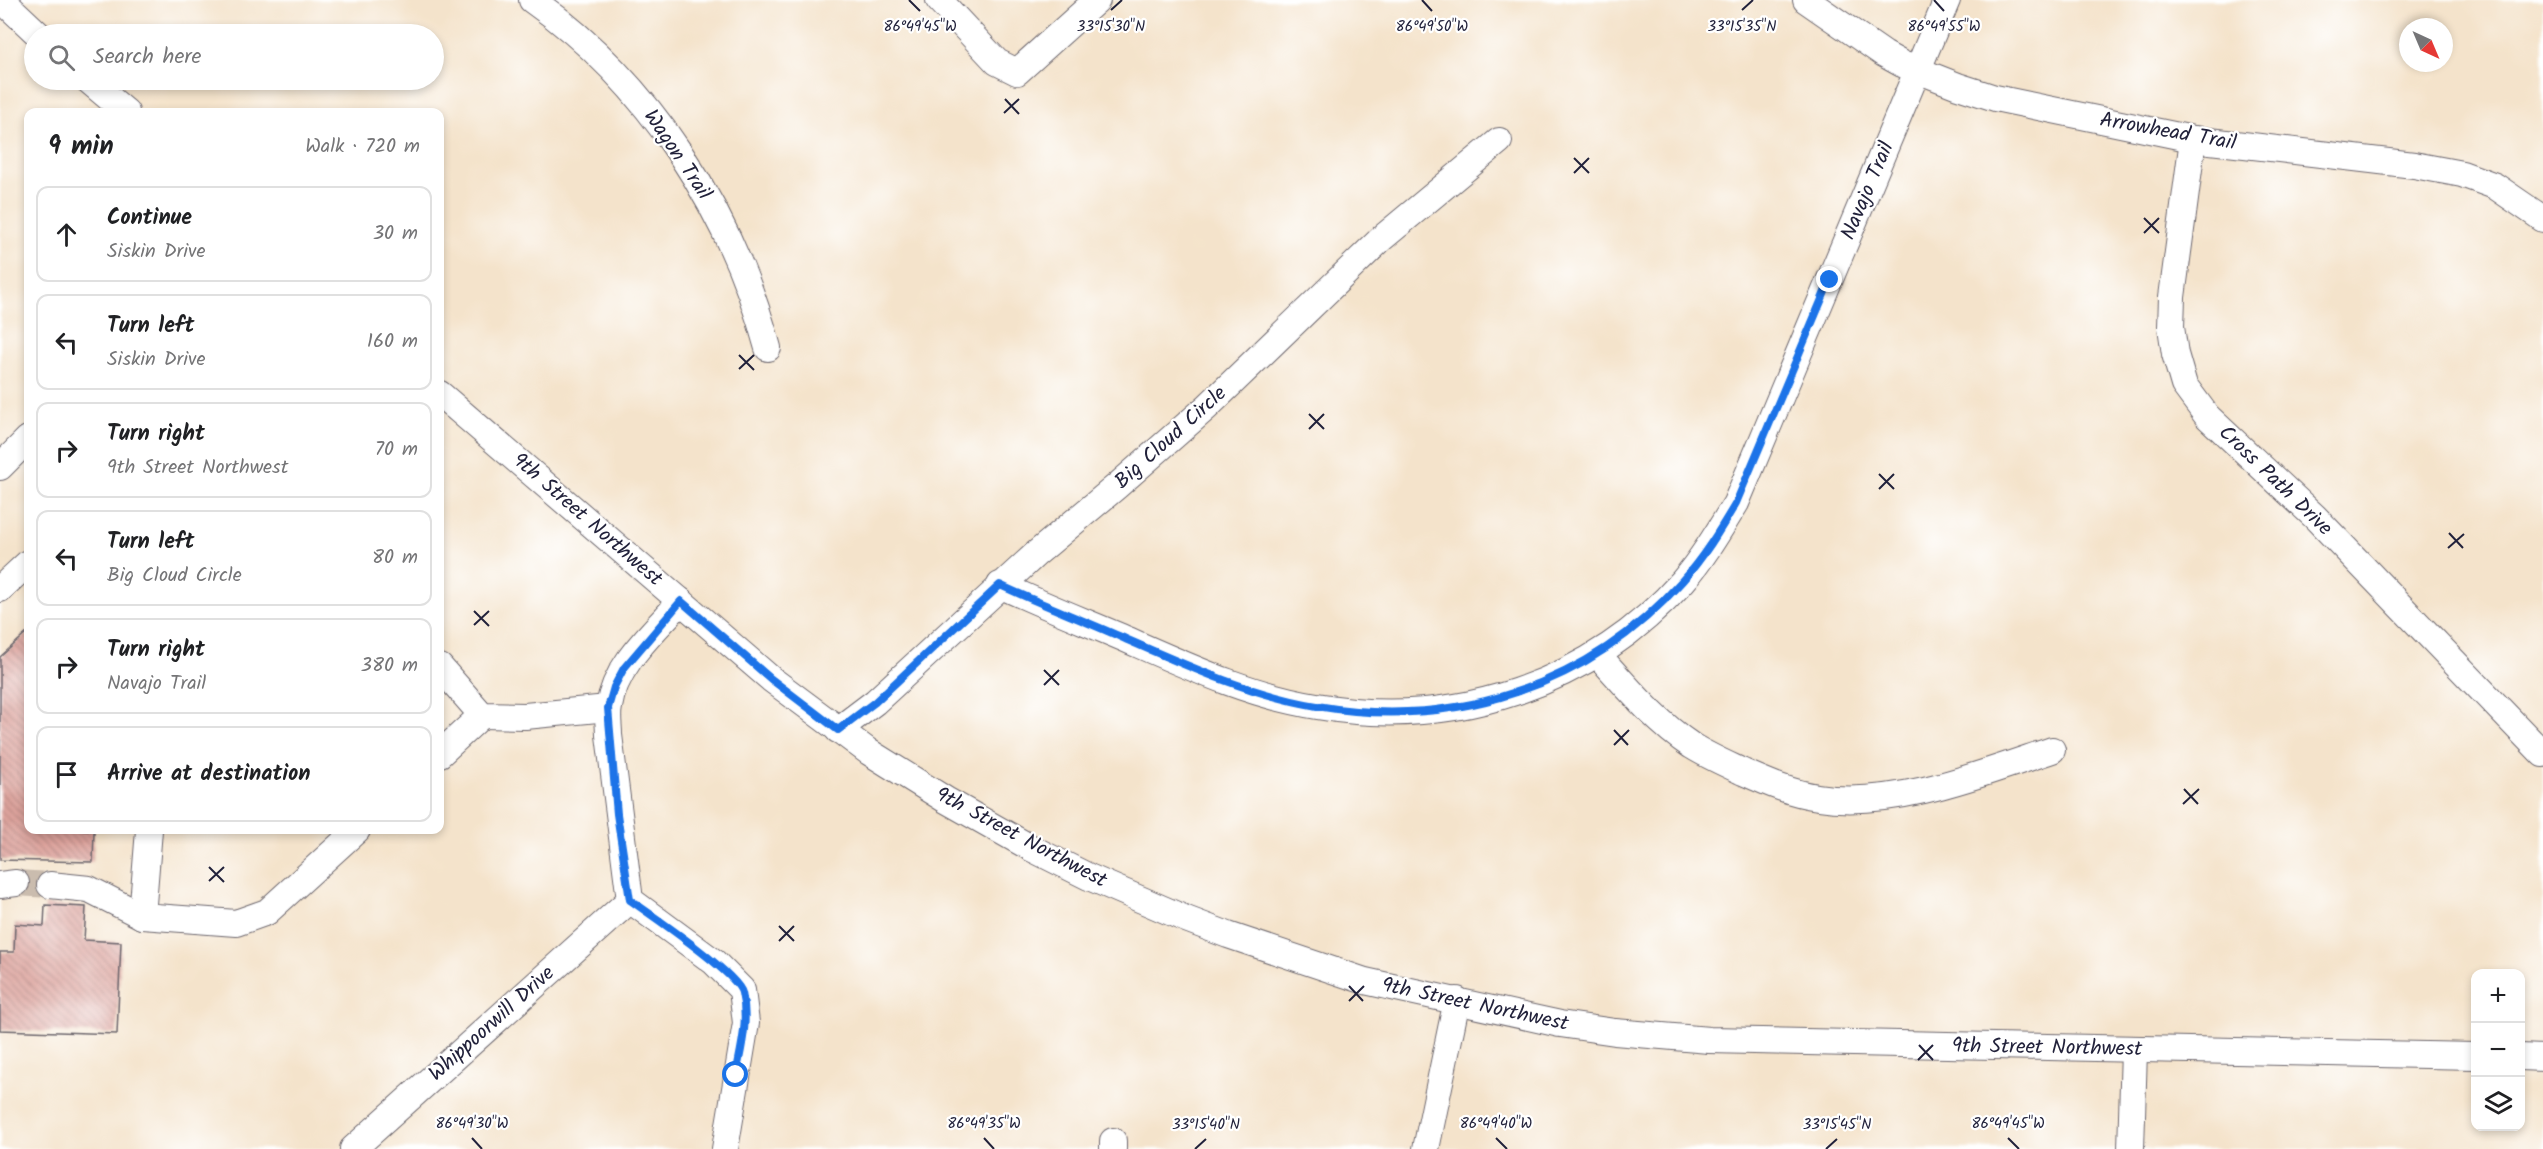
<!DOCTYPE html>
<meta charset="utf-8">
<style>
:root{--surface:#fff;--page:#f2f2f2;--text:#202124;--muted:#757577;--line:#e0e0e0}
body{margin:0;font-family:Kalam,sans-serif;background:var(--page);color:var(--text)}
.controls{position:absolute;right:18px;bottom:18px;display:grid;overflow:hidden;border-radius:12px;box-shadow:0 3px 9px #0003}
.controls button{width:54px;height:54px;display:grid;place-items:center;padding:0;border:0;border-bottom:2px solid var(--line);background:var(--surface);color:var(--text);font:30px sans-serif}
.compass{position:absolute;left:2399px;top:18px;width:54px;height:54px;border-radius:50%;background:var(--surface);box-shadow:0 3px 9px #0003;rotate:136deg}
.stop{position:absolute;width:18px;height:18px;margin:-14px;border:4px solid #1a73e8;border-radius:50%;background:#fff}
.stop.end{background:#1a73e8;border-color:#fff;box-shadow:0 2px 6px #0008}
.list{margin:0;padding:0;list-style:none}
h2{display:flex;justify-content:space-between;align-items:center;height:78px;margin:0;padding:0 24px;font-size:26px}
h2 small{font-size:20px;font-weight:400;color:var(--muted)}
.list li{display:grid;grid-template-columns:39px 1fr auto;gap:18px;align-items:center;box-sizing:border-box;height:96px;margin:0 12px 12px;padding:0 12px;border:2px solid var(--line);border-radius:12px}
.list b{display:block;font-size:22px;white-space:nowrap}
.list p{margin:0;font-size:20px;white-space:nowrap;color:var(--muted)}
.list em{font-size:20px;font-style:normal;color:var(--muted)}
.icon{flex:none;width:33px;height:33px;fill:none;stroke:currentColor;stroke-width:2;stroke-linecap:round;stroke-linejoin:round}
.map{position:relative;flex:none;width:2543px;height:1149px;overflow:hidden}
.search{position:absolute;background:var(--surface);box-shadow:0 3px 9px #0003;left:24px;top:24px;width:420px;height:66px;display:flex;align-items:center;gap:15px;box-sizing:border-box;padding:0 21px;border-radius:33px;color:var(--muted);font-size:22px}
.panel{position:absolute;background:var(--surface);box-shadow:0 3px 9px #0003;left:24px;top:108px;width:420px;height:726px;border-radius:12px}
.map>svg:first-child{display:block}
</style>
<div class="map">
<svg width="2543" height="1149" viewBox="0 0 2543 1149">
<defs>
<pattern id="building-back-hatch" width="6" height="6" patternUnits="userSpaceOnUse" patternTransform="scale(1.5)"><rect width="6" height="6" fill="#dda39c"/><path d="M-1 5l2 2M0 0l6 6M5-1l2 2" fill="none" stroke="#b38480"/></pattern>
</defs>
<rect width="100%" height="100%" fill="#fff"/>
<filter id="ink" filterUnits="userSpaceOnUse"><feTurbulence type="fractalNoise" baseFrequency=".0167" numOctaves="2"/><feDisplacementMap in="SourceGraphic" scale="12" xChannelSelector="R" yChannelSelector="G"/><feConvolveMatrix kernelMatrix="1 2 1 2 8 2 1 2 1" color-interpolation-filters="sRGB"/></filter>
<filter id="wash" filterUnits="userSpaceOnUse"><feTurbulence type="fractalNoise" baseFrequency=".008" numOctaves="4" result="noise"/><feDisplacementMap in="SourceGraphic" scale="24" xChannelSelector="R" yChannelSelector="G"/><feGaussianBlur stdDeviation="1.35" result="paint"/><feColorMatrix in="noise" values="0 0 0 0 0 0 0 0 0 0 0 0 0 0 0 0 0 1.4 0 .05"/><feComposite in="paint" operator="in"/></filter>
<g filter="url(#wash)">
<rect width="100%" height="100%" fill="#f4e3cb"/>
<g id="blocks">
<g fill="url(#building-back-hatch)">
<polygon points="28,632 28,830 94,830 93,862 0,860 0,657"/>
<polygon points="45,905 86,907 84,940 121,942 117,1034 0,1030 0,952 14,952 15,924 44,926"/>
</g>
</g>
</g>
<g filter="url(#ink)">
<use href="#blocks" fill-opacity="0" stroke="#6c666d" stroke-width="1.5"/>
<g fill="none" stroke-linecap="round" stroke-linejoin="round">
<polyline stroke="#cabcae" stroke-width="26" stroke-dasharray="26 13" stroke-linecap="butt" points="16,883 50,885"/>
<defs>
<g id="minor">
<polyline points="2,0 38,34"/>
<path d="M532 0C649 82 731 211 768 348"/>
<polyline points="939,0 997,62 1017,72 1097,0"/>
<polyline points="1806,0 1884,54 1902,64 1958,86 1995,98 2193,139 2414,165 2462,174 2495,186 2543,219"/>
<polyline points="88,80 126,112"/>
<polyline points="2193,139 2172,297 2171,327 2175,354 2184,385 2207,416 2315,517 2543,754"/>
<polyline points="440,394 771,679 869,752 946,800 1031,848 1089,877 1186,919 1228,935 1365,981 1560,1024 1615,1032 1709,1040 2476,1056"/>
<polyline points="0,467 28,439"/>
<path d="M1000 585C1040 604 1081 620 1121 637 1185 665 1248 695 1317 706 1453 730 1591 685 1683 581 1703 558 1720 529 1736 503L1947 0"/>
<polyline points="0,589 28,563"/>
<path d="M681 601C654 632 615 664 609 707 607 716 609 726 609 735L630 900 714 962 742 990 746 1023 725 1149"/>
<path d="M1598 655C1627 687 1656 722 1692 746 1708 756 1724 763 1741 771 1766 782 1790 793 1818 797 1893 809 1981 774 2052 750"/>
<polyline points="440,667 482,715 525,716 608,708"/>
<polyline points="838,730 875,702 1037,553 1117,486 1207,407 1381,239 1499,141"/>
<polyline points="440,754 482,715"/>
<polyline points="149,830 142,916 236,923 267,912 357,830"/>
<polyline points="0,885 16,883"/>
<polyline points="50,885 89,889 142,916"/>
<polyline points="2520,1057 2543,1058"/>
<polyline points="353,1149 630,900"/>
<polyline points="1113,1149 1113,1141"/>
<polyline points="1426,1149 1457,1000"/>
<polyline points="2131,1149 2134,1050"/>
</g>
</defs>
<use href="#minor" stroke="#6c666d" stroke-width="28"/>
<use href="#minor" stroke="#fff" stroke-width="26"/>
</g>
</g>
<g fill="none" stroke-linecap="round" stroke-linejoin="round" filter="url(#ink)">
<path stroke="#1a73e8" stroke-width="8" d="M736 1075C741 1048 749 1021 742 993 738 974 650 914 630 900L617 814 608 708 614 687 624 668 681 601 771 679 838 730 875 702 1000 585C1040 604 1081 619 1121 637 1185 665 1248 694 1317 706 1455 730 1590 686 1682 581 1703 558 1720 530 1736 503L1830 280"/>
</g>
<path fill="none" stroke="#22223b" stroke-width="2" d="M909 0 920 11M1422 0 1432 11M1934 0 1944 11M1111 10 1122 0M1742 10 1753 0M1005 99 1019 114M1004 113 1019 99M1574 158 1589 173M1574 173 1589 158M2144 218 2159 233M2144 233 2159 218M739 355 754 370M739 369 754 355M1309 414 1324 429M1309 429 1324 414M1879 474 1894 489M1879 489 1894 474M2449 533 2463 548M2448 548 2464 534M474 611 489 626M474 625 489 611M1044 670 1059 685M1044 685 1059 670M1614 730 1628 745M1614 745 1629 730M2184 789 2198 804M2183 804 2199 789M209 867 224 882M209 881 224 867M779 926 794 941M779 941 794 926M1349 986 1363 1001M1349 1001 1364 986M1919 1045 1933 1060M1918 1060 1933 1045M472 1138 482 1149M984 1138 994 1149M1496 1138 1507 1149M2008 1138 2019 1149M1195 1149 1206 1139M1826 1149 1837 1139"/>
<g text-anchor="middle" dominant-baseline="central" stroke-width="4.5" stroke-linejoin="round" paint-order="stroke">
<g font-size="21" fill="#22223b" stroke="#fff">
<text transform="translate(2168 132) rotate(10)">Arrowhead Trail</text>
<text transform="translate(677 155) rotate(56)">Wagon Trail</text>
<text transform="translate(1868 191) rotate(-67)">Navajo Trail</text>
<text transform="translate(1171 438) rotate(-42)">Big Cloud Circle</text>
<text transform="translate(2275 481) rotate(44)">Cross Path Drive</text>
<text transform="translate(587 520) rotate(41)">9th Street Northwest</text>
<text transform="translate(1021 838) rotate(28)">9th Street Northwest</text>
<text transform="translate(1475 1005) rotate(12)">9th Street Northwest</text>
<text transform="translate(492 1024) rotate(-42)">Whippoorwill Drive</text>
<text transform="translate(2047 1048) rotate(1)">9th Street Northwest</text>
</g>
</g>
<g font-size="15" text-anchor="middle" fill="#22223b" stroke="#fff" stroke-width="4.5" stroke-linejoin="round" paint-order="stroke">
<text x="1111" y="31">33°15'30"N</text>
<text x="1742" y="31">33°15'35"N</text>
<text x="920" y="31">86°49'45"W</text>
<text x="1432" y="31">86°49'50"W</text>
<text x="1944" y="31">86°49'55"W</text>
<text x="472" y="1128">86°49'30"W</text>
<text x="984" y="1128">86°49'35"W</text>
<text x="1496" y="1128">86°49'40"W</text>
<text x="2008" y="1128">86°49'45"W</text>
<text x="1206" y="1129">33°15'40"N</text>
<text x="1837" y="1129">33°15'45"N</text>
</g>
</svg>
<div class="controls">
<button>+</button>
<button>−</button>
<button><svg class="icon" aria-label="layers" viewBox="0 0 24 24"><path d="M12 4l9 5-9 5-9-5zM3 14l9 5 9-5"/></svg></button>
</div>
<svg class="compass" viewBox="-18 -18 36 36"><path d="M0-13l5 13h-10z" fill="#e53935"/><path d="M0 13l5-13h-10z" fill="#757577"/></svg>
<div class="stop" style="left:736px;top:1075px"></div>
<div class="stop end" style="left:1830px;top:280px"></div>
<div class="search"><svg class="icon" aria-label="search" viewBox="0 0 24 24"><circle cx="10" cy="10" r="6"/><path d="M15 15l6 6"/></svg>Search here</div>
<section class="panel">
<h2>9 min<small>Walk · 720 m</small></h2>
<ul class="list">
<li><svg class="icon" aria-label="ahead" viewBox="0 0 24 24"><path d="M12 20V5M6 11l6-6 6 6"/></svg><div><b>Continue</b><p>Siskin Drive</p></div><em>30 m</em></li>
<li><svg class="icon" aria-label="left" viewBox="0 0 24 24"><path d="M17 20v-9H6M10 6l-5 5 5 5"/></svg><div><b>Turn left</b><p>Siskin Drive</p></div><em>160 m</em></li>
<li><svg class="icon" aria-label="right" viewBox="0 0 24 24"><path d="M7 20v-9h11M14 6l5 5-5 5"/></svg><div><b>Turn right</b><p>9th Street Northwest</p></div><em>70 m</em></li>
<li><svg class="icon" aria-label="left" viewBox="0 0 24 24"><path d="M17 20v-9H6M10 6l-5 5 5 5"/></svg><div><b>Turn left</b><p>Big Cloud Circle</p></div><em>80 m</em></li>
<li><svg class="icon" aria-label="right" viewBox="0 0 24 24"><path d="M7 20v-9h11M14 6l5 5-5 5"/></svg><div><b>Turn right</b><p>Navajo Trail</p></div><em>380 m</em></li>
<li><svg class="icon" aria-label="arrive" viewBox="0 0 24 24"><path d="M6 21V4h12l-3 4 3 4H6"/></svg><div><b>Arrive at destination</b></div></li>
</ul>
</section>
</div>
